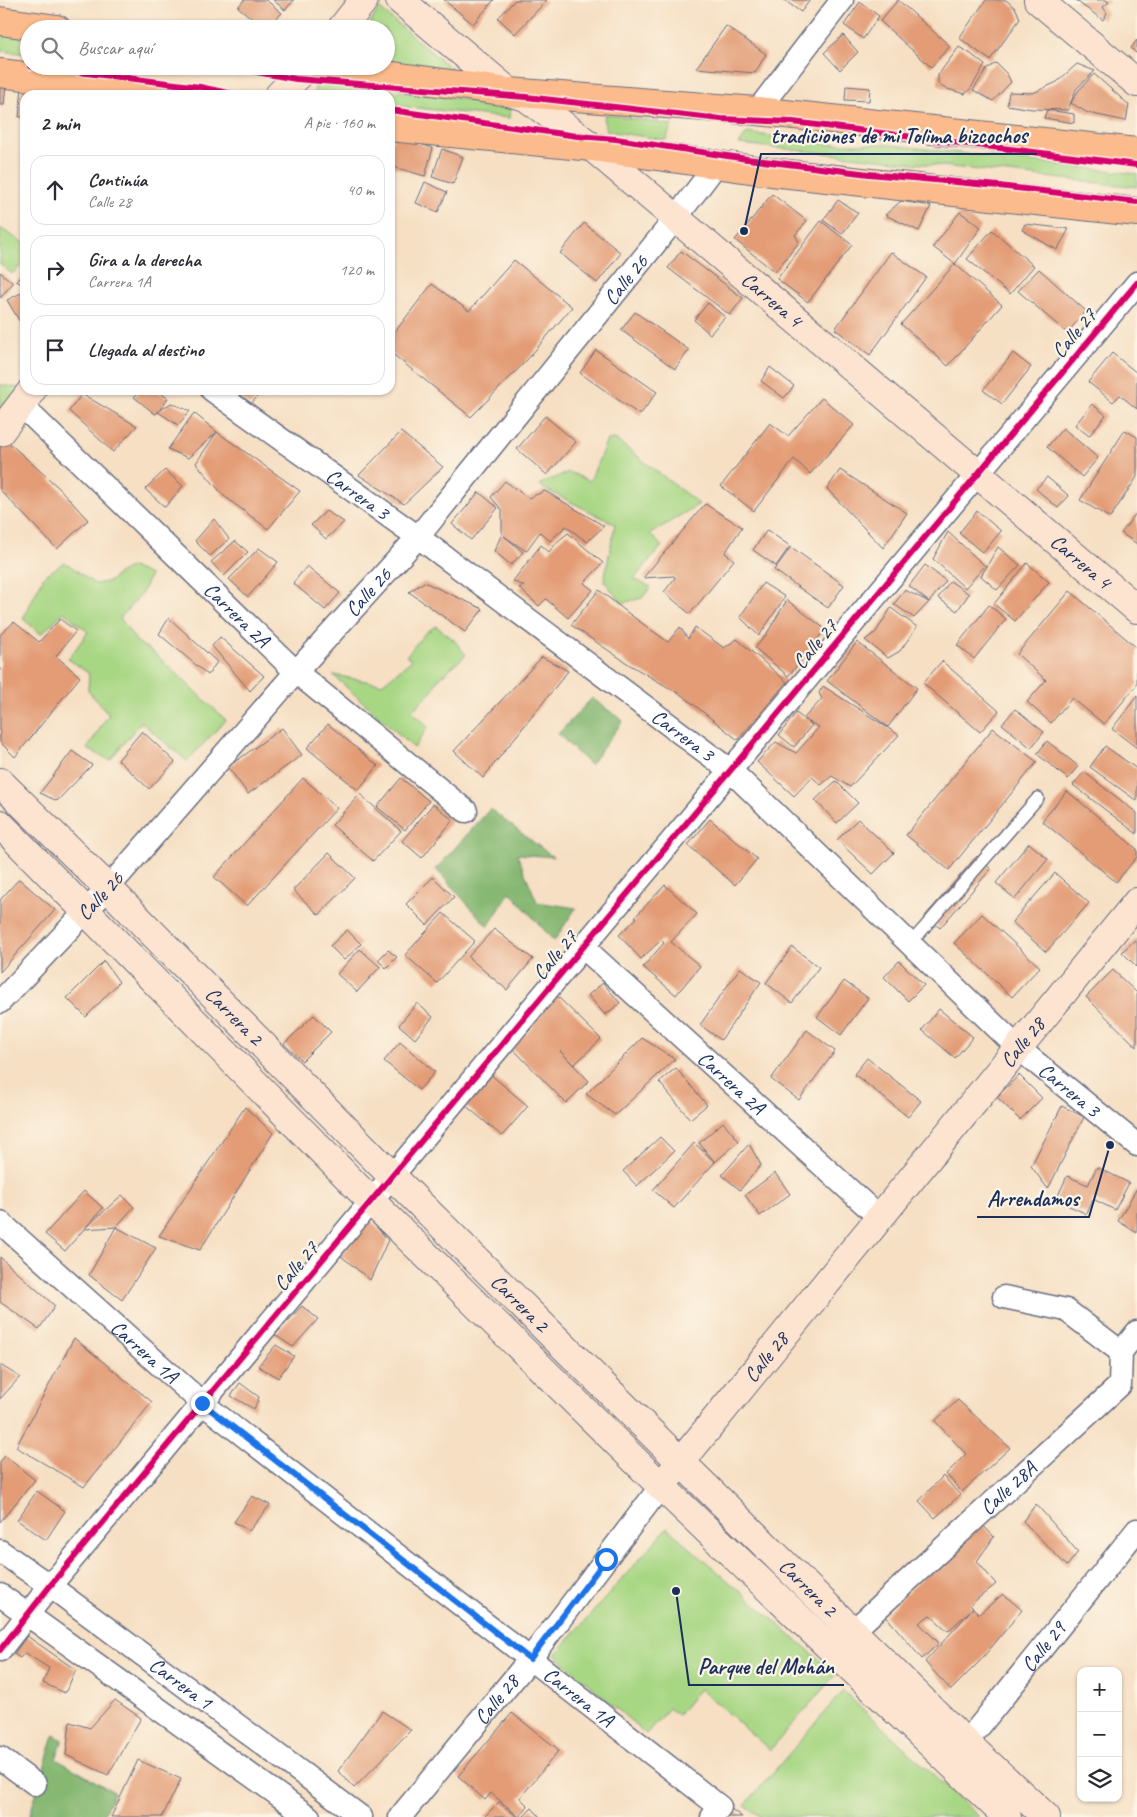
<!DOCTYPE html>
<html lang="es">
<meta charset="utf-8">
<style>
:root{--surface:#fff;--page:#f2f2f3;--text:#2b2b33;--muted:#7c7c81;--line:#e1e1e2}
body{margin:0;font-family:Caveat,sans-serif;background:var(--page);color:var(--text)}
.controls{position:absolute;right:15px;bottom:15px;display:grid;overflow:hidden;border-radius:10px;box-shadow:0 1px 4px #0004}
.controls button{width:45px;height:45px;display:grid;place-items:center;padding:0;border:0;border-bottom:1px solid var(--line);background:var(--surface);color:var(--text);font:25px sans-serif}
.stop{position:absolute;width:15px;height:15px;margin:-11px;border:4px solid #1a73e8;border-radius:50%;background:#fff}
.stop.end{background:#1a73e8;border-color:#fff;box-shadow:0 1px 5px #0008}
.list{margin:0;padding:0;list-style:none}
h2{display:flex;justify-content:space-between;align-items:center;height:65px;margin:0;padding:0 20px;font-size:21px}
h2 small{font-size:16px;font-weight:400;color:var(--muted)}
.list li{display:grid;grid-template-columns:32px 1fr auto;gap:15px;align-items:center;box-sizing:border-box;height:70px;margin:0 10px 10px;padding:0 10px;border:1px solid var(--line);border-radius:15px}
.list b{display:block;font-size:19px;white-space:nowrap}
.list p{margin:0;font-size:16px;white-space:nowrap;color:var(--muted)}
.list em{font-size:16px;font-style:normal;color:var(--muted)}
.icon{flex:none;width:28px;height:28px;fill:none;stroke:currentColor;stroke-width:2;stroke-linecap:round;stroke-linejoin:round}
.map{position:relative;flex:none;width:1137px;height:1817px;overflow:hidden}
.search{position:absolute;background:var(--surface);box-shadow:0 1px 4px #0004;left:20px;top:20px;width:375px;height:55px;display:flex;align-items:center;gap:12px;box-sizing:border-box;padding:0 18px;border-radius:28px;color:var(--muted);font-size:19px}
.panel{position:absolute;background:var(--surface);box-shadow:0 1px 4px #0004;left:20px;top:90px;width:375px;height:305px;border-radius:15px}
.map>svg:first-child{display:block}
</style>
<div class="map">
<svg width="1137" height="1817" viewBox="0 0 1137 1817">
<rect width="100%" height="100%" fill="#fcf5e5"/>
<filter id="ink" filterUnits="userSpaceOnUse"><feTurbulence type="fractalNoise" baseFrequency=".02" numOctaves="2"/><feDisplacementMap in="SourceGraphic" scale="10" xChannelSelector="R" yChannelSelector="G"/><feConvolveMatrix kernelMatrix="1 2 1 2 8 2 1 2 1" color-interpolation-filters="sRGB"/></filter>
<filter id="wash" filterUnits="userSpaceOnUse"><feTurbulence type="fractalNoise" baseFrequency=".0096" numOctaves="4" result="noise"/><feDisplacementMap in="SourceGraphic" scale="20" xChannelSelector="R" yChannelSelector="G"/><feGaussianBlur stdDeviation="1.12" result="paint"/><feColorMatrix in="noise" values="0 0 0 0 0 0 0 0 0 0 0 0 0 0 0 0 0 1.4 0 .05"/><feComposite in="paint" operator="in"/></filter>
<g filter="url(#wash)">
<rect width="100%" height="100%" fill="#f6dfc3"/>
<g fill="#a8d784" stroke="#628371">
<polygon points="379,8 461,77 386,63 386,29 367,29"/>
<polygon points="0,34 29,38 29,54 0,51"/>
<polygon points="316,81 511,105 509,118 390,105 390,95 314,95"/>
<polygon points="605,114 672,125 666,140 607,131 604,120"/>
<polygon points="747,133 829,144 884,144 1137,174 1137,187 739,144"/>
<polygon points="0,228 25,244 25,262 12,274 0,264"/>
<polygon points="0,383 1,385 20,388 0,416"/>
<polygon points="615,439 699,504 650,534 662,546 634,579 651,587 642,598 622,603 604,581 615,524 543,488 540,484 569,472 590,481 607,440"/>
<polygon points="65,562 95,584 111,581 116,575 132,567 150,575 142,593 120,618 137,642 153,652 226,720 187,761 141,722 110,760 87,749 109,714 88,691 89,673 68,659 88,632 64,612 41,634 23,619 44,576"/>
<polygon points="436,626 453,639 466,655 437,680 433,690 412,711 428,727 414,748 333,675 382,684 412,660 406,656 425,633"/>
<polygon points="667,1528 836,1674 770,1750 700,1689 678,1715 669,1708 646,1734 555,1655"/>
<polygon points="843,1691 979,1817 761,1817 745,1805"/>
</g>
<g fill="#86b872" stroke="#507468">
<polygon points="592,698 623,721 590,765 558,734"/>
<polygon points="490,809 553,857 517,854 537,902 576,908 554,941 510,892 488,927 436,869"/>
<polygon points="54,1735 63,1740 56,1759 114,1792 102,1817 29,1817"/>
</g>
<g id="blocks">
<g fill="#e39c76">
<polygon points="244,0 266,0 282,13 265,29 238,7"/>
<polygon points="273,0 294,0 285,10"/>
<polygon points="444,0 494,0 473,24"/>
<polygon points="515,0 547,0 515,34 498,18"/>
<polygon points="784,0 810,0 801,12"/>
<polygon points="898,0 950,46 931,67 880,21"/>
<polygon points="986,0 1006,0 1016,9 1020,19 990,60 959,38"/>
<polygon points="1075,0 1106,0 1109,2 1103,7 1107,13 1103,20"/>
<polygon points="860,2 879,16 863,39 844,25"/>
<polygon points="726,26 766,54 755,73 696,68"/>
<polygon points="843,35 858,52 840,70 824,53"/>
<polygon points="1137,40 1137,54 1131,48"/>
<polygon points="959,47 971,54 985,65 971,88 965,94 944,88 938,84 938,75"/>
<polygon points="996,63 1007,74 1011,82 993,101 973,90 987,69"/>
<polygon points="1077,64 1095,71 1076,89 1068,110 1032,109 1007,105 1009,92 1033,93 1057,82"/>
<polygon points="1094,74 1129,105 1126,121 1088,113 1071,103 1078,91"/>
<polygon points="0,84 6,84 4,105 0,105"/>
<polygon points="846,86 870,88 869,101 845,100"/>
<polygon points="22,87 53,90 52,95 25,95 25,117 19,117"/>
<polygon points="1047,110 1074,114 1074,123 1044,118"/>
<polygon points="394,136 433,148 425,176 390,166 390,151"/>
<polygon points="442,149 463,157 453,184 432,177"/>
<polygon points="425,182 447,192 438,212 416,203"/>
<polygon points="772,194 807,221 795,235 799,242 775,272 735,240"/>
<polygon points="838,200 858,213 842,234 823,220"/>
<polygon points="901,201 931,206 919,231 885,215"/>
<polygon points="960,212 981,227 955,264 1002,305 948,366 901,324 955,264 933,247"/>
<polygon points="821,221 852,245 808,302 777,279"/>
<polygon points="584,223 621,253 597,283 560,253"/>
<polygon points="1025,224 1069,229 1057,250 1022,230"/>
<polygon points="992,230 1034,266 1010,294 967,259"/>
<polygon points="681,251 743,298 730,315 668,268"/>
<polygon points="891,252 926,277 870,355 835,329"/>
<polygon points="514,260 572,307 526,361 471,417 390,352 390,338 432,284 469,311"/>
<polygon points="1039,269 1086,311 1067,333 1018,291"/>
<polygon points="0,272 13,283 0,298"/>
<polygon points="25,275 25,285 16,281"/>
<polygon points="25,291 25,318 20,322 7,300"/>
<polygon points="708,303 725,317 710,334 694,320"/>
<polygon points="635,312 689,350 675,369 621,330"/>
<polygon points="596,350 657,392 640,415 580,373"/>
<polygon points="1013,353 1031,367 1002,404 983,390"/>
<polygon points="1112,353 1137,373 1137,409 1120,395 1113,402 1088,382"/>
<polygon points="770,367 794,386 784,398 761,381"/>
<polygon points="140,390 155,390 168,398 158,412 171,403 190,411 178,425 158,412 155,414 134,397"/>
<polygon points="226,390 263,390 250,405"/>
<polygon points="82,394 137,426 113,452 69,411"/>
<polygon points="822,398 854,425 810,474 794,459 754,511 721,486 770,423 788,436"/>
<polygon points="1092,404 1106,415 1089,436 1075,425"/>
<polygon points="194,413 217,432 300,491 268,529 224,496 196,463 217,432 188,458 168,449"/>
<polygon points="545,416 576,442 547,475 517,449"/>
<polygon points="1063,428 1098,458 1082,477 1047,447"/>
<polygon points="1125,430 1137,437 1137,477 1110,518 1080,500"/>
<polygon points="401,432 443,467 404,504 359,475"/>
<polygon points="7,441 59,488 88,520 57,549 0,490 0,449"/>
<polygon points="165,470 183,486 165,507 145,489"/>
<polygon points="840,470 907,513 883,548 827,489"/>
<polygon points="1047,477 1069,496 1058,508 1036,489"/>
<polygon points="505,481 528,498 545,491 604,526 587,542 566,526 550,541 540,532 526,551 504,536 523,552 511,565 494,551 502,534 502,510 491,497"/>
<polygon points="479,492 498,508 471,540 452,524"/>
<polygon points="705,504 742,527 725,553 734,560 690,614 664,592 675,578 674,576 643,578"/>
<polygon points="326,511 344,522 326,539 311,525"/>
<polygon points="977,511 1001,531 983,553 959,533"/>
<polygon points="1137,512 1137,544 1121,533"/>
<polygon points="214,519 229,539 210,556 195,541"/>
<polygon points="767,530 790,546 776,566 753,550"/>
<polygon points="948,532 985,566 965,588 933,559"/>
<polygon points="568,533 603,563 584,583 593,590 568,618 546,599 539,606 519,588 524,586 513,581 541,545 549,552 558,541"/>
<polygon points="235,541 248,552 224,576 211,562"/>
<polygon points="791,547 844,585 828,608 774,570"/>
<polygon points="998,547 1020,565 997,590 981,576"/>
<polygon points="259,548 278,562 248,597 229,579"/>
<polygon points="1027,563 1049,582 1015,621 994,604"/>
<polygon points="925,565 946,581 929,602 909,586"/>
<polygon points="307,566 340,593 325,610 293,583"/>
<polygon points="950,581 969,594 957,611 938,598"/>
<polygon points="424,582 483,609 465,632 409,592"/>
<polygon points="763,583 785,597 759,636 740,617"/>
<polygon points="599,590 628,613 668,642 680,627 688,639 695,627 724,648 737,639 787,682 738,740 683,696 630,665 571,625"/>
<polygon points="905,590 929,602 914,618 894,604"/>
<polygon points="1070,591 1137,648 1137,685 1104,724 1072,698 1051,723 1027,702 1046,680 1017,654"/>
<polygon points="787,600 825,629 802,660 788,676 755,648 766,635"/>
<polygon points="989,605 1006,619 974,659 957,645"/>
<polygon points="891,608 917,627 900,651 888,658 865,640 876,632"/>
<polygon points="169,618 217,662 208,675 159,634"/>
<polygon points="60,619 76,631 56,656 80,677 15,757 0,742 0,635 14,622 39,642"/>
<polygon points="220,637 264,676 250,691 212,646"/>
<polygon points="857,642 917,688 888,727 827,681"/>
<polygon points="542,657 568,671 483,778 454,751"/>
<polygon points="942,661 999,711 980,732 923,683"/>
<polygon points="823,686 899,735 850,787 832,776 821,785 812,777 794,796 757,762 776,742 796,753 819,727 803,719 822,699 819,693"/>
<polygon points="1137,696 1137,748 1112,729"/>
<polygon points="1015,709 1044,732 1031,748 1002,724"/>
<polygon points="796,713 812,725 794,747 779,735"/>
<polygon points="328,724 378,766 358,790 307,748"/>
<polygon points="282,728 302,755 248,794 228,767"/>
<polygon points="993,728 1037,762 949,870 906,835"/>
<polygon points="142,731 175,762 149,789 118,760"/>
<polygon points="1047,741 1078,766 1068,779 1037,754"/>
<polygon points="1105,746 1137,769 1137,801 1090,767"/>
<polygon points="72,751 92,765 57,801 40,793"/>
<polygon points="1084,772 1137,813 1137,834 1073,785"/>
<polygon points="303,778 337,808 247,906 214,877"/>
<polygon points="401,778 429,801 405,830 377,807"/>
<polygon points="836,781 858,803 837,823 815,800"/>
<polygon points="1067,791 1137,849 1137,857 1116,882 1042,821"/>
<polygon points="360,794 401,831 373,861 332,825"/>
<polygon points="433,804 453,820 422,858 402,841"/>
<polygon points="710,819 757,859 735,885 688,845"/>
<polygon points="858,819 894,853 873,874 837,840"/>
<polygon points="1029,843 1048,859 1015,899 996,883"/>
<polygon points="329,853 355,878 319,915 293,890"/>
<polygon points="977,856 991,869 940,928 925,916"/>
<polygon points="1055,873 1089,903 1046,952 1012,922"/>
<polygon points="433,877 454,897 427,925 406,904"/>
<polygon points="19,879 55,910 0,972 0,900"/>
<polygon points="665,885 697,914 671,942 700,966 676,995 643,967 664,943 661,940 641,959 619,935 637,918 635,917"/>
<polygon points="443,913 475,941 437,983 405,955"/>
<polygon points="982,914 1040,967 1012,997 954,943"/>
<polygon points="494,929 533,959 507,990 468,957"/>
<polygon points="347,930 361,944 344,960 330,946"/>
<polygon points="1137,938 1137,967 1122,952"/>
<polygon points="792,947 819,967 792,1003 766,983"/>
<polygon points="360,949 380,967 357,992 337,974"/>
<polygon points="388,950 397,957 386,968 378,960"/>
<polygon points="104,961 119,982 86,1017 67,998"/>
<polygon points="899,961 924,985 908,1001 884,977"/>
<polygon points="740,968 761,982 721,1040 700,1025"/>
<polygon points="1113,970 1137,993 1137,1047 1086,997"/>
<polygon points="844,981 868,998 841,1035 817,1017"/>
<polygon points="603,983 620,1003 605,1015 588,995"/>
<polygon points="555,994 601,1039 574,1065 560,1051 589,1081 566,1103 512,1048 534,1026 529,1020"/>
<polygon points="417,1003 433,1017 415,1039 399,1025"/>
<polygon points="939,1009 973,1037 955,1058 922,1030"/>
<polygon points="314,1015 331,1032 302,1061 284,1044"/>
<polygon points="807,1030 835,1051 799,1100 771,1079"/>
<polygon points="642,1038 675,1059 615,1115 586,1094"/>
<polygon points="400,1042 435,1072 419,1090 384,1061"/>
<polygon points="867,1058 921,1101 908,1117 854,1074"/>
<polygon points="676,1068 707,1105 690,1119 659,1082"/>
<polygon points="484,1069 528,1106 502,1136 458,1099"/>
<polygon points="1019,1075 1042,1098 1020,1120 997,1097"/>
<polygon points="1062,1106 1084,1117 1048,1189 1031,1166"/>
<polygon points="245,1107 273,1133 200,1250 159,1236"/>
<polygon points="723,1122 739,1141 715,1162 699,1143"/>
<polygon points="660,1137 674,1151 637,1186 623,1171"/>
<polygon points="694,1143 715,1162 674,1208 653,1190"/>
<polygon points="749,1144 761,1165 740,1190 722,1175"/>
<polygon points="1097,1167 1129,1183 1115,1210 1093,1199 1087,1214 1056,1200 1067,1176 1088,1185"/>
<polygon points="775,1173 790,1194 760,1216 745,1195"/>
<polygon points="1137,1188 1137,1233 1118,1221"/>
<polygon points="84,1191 103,1208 84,1229 122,1195 134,1207 116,1227 156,1248 122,1300 89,1275 116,1227 84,1229 65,1251 45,1234"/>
<polygon points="370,1220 388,1240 370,1280 341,1256"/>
<polygon points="0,1257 55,1306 39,1329 0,1302"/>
<polygon points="302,1306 318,1319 293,1347 275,1335"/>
<polygon points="74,1338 152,1402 84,1487 16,1447"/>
<polygon points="276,1345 294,1356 278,1378 258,1366"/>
<polygon points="0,1365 20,1377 0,1399"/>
<polygon points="240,1383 259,1397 254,1409 231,1396"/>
<polygon points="958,1400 1010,1448 962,1492 946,1474 966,1454 935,1421"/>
<polygon points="5,1456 35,1480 0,1522 0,1462"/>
<polygon points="943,1476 960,1495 935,1518 919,1501"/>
<polygon points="37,1491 65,1511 46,1540 17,1520"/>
<polygon points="252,1496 270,1505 249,1531 234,1522"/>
<polygon points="1036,1504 1078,1552 1067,1566 1023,1521"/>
<polygon points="980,1522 994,1537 977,1561 996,1584 970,1605 979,1614 1003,1594 1022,1610 980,1661 951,1690 925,1662 973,1608 948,1631 930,1615 919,1623 939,1643 922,1659 885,1615"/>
<polygon points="27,1636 76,1670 65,1693 43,1683 49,1668 25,1653 20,1658 14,1654"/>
<polygon points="115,1700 141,1718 108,1775 66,1755 70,1722 90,1728"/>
<polygon points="382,1711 411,1730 354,1788 338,1771"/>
<polygon points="512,1713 559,1750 520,1798 528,1806 519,1817 491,1793 485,1800 458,1776"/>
<polygon points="138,1760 181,1779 162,1817 111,1817"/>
<polygon points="499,1802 517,1817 484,1817"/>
<polygon points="532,1808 540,1817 523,1817"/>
<polygon points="730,1808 742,1817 724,1817"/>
</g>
</g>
</g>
<g filter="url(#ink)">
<use href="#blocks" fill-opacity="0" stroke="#686d81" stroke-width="1"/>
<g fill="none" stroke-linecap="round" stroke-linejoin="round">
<defs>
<polyline id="lane" points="910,944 1038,798"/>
<g id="street">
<polyline points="757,111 842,0"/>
<path id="s1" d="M212 390 418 537 731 771 1018 1048 1137 1145"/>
<path id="s2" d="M21 405 296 672 466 811"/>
<path id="s3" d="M583 947 880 1218"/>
<path id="s4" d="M0 1002 108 888 296 672 418 537 675 219 716 165"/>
<path id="s5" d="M0 1222 202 1403 720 1807 712 1817"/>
<polyline points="1004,1297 1066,1310 1121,1352"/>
<path id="s6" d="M0 1551 50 1586 361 1817"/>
<polyline points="0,1595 309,1817"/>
<path id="s7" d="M853 1631 1120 1385 1121 1352 1137 1332"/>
<polyline points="0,1650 50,1586 1137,283"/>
<path id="s8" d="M954 1754 966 1743 1137 1530"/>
<polyline points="0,1758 35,1784"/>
<path id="s9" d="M400 1817 530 1659 661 1486"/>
</g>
<g id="secondary">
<path id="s10" d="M400 0 509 92 526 97 592 147 1137 609"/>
<polyline points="1038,0 1137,83"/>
<polyline points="341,29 364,0"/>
<polyline points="279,95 308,66"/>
<polyline points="0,432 32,390"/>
<path id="s11" d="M0 782 108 888 392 1176 549 1332 966 1743 1046 1817"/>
<polyline points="0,824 371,1201 661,1486 1007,1817"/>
<path id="s12" d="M670 1475 1137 902"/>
</g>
<g id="primary">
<polyline points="0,21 57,29"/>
<polyline points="322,66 509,92 757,111 1137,152"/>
<polyline points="0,73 104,86 157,95"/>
<polyline points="390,127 592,147 771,172 1137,212"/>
</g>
</defs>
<use href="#lane" stroke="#686d81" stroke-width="14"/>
<use href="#street" stroke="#686d81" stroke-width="25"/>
<use href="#secondary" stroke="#686d81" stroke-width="30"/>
<use href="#primary" stroke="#686d81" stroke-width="30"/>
<use href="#lane" stroke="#fff" stroke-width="11"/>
<use href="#street" stroke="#fff" stroke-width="22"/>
<use href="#secondary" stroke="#fde4d1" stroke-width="28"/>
<use href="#primary" stroke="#fbbb8c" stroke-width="28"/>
<defs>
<g id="cycleway">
<polyline points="30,66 200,87 237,95"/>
<polyline points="222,66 296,79 526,97 721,119 793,122 1137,165"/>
<polyline points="390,110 577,136 616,139 747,159 869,174 999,186 1137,202"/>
<polyline points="0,1650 50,1586 1137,283"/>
</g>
</defs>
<use href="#cycleway" stroke="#fcf5e5" stroke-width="9"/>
<use href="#cycleway" stroke="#d6006c" stroke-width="6"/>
</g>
</g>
<g fill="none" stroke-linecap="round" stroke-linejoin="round" filter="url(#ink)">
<polyline stroke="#1a73e8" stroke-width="6" points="202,1403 530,1659 606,1559"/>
</g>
<g text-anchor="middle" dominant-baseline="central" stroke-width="4.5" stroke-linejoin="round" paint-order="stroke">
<g font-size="21" fill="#1b2f5e" stroke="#fcf5e5">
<text stroke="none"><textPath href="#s4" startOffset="956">Calle 26</textPath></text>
<text stroke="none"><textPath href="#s10" startOffset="479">Carrera 4</textPath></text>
<text transform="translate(1074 333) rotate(-50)">Calle 27</text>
<text stroke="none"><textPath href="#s1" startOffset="179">Carrera 3</textPath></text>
<text stroke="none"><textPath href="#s10" startOffset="884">Carrera 4</textPath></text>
<text stroke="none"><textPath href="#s4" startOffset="551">Calle 26</textPath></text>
<text stroke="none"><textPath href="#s2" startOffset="301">Carrera 2A</textPath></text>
<text transform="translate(815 644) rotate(-50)">Calle 27</text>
<text stroke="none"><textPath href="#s1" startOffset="584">Carrera 3</textPath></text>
<text stroke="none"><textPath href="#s4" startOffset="146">Calle 26</textPath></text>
<text transform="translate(555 955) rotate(-50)">Calle 27</text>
<text stroke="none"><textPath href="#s11" startOffset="331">Carrera 2</textPath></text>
<text stroke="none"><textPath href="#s12" startOffset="558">Calle 28</textPath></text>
<text stroke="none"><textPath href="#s3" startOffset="201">Carrera 2A</textPath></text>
<text stroke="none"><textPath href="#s1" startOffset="1109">Carrera 3</textPath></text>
<text transform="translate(296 1266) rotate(-50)">Calle 27</text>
<text stroke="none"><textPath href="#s11" startOffset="736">Carrera 2</textPath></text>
<text stroke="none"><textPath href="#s5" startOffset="194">Carrera 1A</textPath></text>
<text stroke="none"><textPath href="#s12" startOffset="152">Calle 28</textPath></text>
<text stroke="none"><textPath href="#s7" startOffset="211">Calle 28A</textPath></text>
<text stroke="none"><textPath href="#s11" startOffset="1141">Carrera 2</textPath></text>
<text stroke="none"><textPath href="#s8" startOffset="140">Calle 29</textPath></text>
<text stroke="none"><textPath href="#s6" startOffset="224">Carrera 1</textPath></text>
<text stroke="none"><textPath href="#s5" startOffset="749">Carrera 1A</textPath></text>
<text stroke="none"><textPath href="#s9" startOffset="152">Calle 28</textPath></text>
</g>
</g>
<path fill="none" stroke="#1b2f5e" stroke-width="2" d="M744 231L761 154H1037M1110 1145L1089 1217H977M676 1591L689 1685H844"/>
<g fill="#1b2f5e" stroke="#fcf5e5" stroke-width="2">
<circle cx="744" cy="231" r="5"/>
<circle cx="1110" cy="1145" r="5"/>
<circle cx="676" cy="1591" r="5"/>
</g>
<g font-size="22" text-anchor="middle" font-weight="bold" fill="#1b2f5e" stroke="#fcf5e5" stroke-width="4.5" stroke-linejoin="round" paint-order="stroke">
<text x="899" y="143">tradiciones de mi Tolima bizcochos</text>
<text x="1033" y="1206">Arrendamos</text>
<text x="766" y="1674">Parque del Mohán</text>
</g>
</svg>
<div class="controls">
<button>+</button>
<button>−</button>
<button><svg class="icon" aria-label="layers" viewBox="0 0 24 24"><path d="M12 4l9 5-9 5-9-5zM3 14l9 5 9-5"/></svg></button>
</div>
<div class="stop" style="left:606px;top:1559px"></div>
<div class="stop end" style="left:202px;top:1403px"></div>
<div class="search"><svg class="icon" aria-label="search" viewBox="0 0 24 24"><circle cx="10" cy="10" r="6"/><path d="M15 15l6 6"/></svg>Buscar aquí</div>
<section class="panel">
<h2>2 min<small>A pie · 160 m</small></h2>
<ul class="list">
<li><svg class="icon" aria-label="ahead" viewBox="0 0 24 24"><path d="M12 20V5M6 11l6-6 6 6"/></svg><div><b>Continúa</b><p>Calle 28</p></div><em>40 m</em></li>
<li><svg class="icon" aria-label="right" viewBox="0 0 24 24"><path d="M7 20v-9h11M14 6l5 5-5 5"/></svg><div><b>Gira a la derecha</b><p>Carrera 1A</p></div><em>120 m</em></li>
<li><svg class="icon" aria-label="arrive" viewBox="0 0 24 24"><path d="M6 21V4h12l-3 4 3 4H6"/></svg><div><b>Llegada al destino</b></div></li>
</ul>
</section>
</div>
